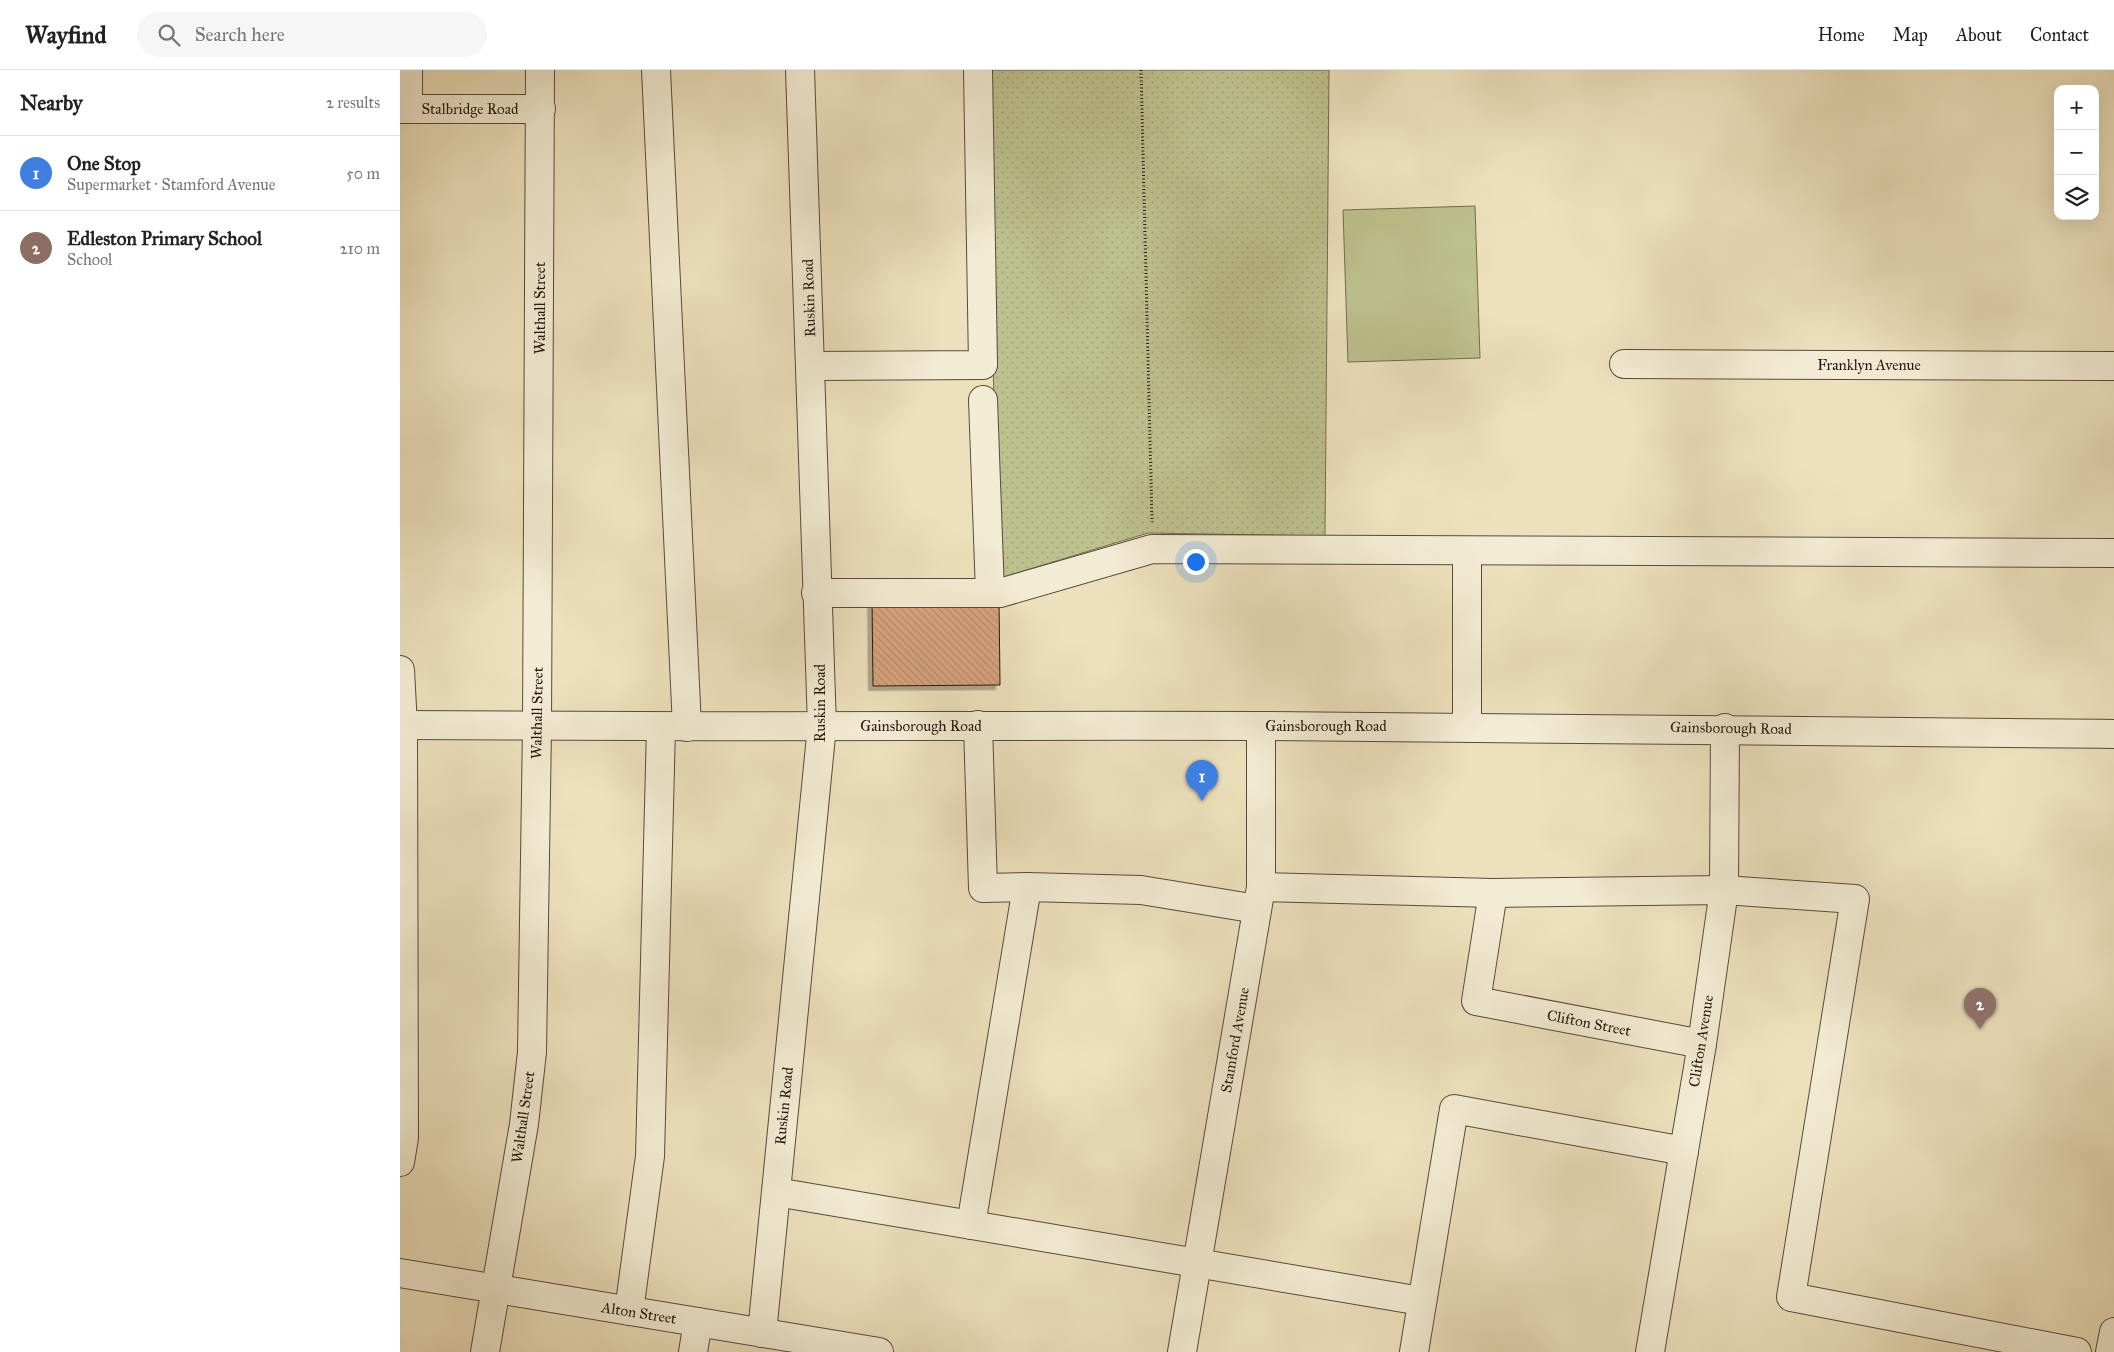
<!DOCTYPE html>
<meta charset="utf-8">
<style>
:root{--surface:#fff;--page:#f6f6f6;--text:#222;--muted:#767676;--line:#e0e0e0;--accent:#1a73e8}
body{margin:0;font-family:"IM FELL Great Primer",serif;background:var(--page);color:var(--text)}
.controls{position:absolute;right:15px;top:15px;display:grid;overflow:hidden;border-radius:10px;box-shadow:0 5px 20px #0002}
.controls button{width:45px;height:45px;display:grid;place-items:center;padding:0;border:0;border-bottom:1px solid var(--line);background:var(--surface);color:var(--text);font:25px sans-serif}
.you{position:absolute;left:795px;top:491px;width:18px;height:18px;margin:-12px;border:4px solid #fff;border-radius:50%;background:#1a73e8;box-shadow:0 0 0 8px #1a73e833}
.badge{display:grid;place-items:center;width:32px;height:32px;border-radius:50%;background:var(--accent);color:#fff;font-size:16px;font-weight:700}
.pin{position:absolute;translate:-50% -41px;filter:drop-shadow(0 1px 2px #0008)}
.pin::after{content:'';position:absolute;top:26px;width:18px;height:15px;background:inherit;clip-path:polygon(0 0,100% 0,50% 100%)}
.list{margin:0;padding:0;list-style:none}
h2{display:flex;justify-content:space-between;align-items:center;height:65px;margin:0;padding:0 20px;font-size:21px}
h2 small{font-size:16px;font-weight:400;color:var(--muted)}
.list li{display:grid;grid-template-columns:32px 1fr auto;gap:15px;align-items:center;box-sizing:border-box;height:75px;padding:0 20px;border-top:1px solid var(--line)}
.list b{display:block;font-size:19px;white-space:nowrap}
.list p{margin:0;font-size:16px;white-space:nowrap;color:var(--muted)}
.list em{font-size:16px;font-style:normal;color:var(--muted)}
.icon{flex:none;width:28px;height:28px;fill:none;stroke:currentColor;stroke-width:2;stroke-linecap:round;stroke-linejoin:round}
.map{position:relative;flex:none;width:1714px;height:1282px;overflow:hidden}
header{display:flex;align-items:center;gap:30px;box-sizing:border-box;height:70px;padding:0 25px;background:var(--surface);border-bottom:1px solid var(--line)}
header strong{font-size:24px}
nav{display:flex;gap:28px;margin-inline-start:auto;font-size:18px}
.search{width:350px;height:45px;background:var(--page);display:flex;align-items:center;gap:12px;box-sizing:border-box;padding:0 18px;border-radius:28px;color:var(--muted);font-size:19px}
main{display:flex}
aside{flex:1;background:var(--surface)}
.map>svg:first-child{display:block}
</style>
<header>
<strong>Wayfind</strong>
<div class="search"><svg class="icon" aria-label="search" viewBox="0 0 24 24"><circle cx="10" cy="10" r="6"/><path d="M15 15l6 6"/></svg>Search here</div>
<nav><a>Home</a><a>Map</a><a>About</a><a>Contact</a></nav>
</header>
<main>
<aside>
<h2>Nearby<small>2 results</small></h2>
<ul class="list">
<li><span class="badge" style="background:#3f7fe0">1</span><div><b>One Stop</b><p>Supermarket · Stamford Avenue</p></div><em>50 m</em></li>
<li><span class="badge" style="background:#8d6e63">2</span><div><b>Edleston Primary School</b><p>School</p></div><em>210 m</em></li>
</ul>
</aside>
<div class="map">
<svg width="1714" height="1282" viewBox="0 0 1714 1282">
<defs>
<pattern id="garden-dots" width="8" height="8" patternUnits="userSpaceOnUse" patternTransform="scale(1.25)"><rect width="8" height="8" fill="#bdc18e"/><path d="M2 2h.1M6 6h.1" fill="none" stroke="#a2a579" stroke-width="1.8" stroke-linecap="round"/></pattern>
<pattern id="building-back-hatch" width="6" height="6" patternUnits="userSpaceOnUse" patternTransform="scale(1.25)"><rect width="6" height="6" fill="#d8a47e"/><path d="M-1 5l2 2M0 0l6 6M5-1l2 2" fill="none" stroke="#b98c6c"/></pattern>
<filter id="shadow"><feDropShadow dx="-4.5" dy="4.5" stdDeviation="0" flood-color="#0004"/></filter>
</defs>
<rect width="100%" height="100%" fill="#ede1bd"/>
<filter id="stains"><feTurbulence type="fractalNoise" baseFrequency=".004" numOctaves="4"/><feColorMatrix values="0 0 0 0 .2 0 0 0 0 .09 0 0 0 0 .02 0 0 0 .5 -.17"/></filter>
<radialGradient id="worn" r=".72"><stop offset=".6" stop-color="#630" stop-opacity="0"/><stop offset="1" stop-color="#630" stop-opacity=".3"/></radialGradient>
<polygon fill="#bdc18e" stroke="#726c50" points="1075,136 1080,288 948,292 943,140"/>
<polygon fill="url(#garden-dots)" stroke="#726c50" points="588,0 929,0 925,466 748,463 597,509"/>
<polygon fill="url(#building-back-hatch)" stroke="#271711" filter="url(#shadow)" points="599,528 600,615 473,616 472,529"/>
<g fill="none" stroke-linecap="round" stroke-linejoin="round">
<defs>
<g id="minor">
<polyline points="256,0 287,657"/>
<polyline points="0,39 141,39"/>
<polyline points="8,39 8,0"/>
<polyline points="1224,294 1714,296"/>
<polyline points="411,296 583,295 578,0"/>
<polyline points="583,330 590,523"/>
<polyline points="1067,481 1067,657"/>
<polyline points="416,523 600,523 752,479 1714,483"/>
<polyline points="0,600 3,656 4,1068 0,1092"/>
<path d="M0 655C287 658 574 655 861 656 1146 657 1430 660 1714 664"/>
<polyline points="578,655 583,818 627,817"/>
<polyline points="861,817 1093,823 1324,820 1455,829 1391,1227 1677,1282"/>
<polyline points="1093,823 1076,931 1302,974"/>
<polyline points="376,1122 1021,1231"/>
<polyline points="571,1155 627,817 741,820 857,839"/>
<polyline points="0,1203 479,1282"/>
<polyline points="229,1241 250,1086 261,658"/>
<polyline points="362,1263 422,656 400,0"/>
<polyline points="85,1282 124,1054 132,982 137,657 140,0"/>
<polyline points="293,1282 298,1252"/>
<polyline points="782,1282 861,817 861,656"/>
<polyline points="1014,1282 1054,1039 1284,1081"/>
<polyline points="1250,1282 1302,974 1324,820 1325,658"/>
<polyline points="1710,1282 1714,1262"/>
</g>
</defs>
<use href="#minor" stroke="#584a3c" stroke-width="30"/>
<polyline stroke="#271711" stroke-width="3" stroke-dasharray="1 2.5" stroke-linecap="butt" points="741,0 752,452"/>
<use href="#minor" stroke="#f3ecd4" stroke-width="28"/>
</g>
<g text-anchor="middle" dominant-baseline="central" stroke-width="4.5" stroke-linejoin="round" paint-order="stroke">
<g font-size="15" fill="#271711" stroke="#f3ecd4">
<text x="70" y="39">Stalbridge Road</text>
<text transform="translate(409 228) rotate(-92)">Ruskin Road</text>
<text transform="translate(140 238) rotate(-90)">Walthall Street</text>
<text x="1469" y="295">Franklyn Avenue</text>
<text transform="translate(420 633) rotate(-90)">Ruskin Road</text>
<text transform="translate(137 643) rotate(-89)">Walthall Street</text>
<text x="521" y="656">Gainsborough Road</text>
<text x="926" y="656">Gainsborough Road</text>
<text transform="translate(1331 658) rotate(1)">Gainsborough Road</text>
<text transform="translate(1189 953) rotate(11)">Clifton Street</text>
<text transform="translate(835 970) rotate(-80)">Stamford Avenue</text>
<text transform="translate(1301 971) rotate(-81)">Clifton Avenue</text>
<text transform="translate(384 1036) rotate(-84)">Ruskin Road</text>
<text transform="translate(123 1047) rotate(-82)">Walthall Street</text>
<text transform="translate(239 1243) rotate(9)">Alton Street</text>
</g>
</g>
<rect width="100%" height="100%" filter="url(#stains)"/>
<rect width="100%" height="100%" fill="url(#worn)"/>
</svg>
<div class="controls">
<button>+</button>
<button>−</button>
<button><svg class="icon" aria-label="layers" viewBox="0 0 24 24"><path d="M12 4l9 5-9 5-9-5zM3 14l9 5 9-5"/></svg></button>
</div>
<div class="you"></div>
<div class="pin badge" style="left:802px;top:731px;background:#3f7fe0">1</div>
<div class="pin badge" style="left:1580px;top:959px;background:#8d6e63">2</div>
</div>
</main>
